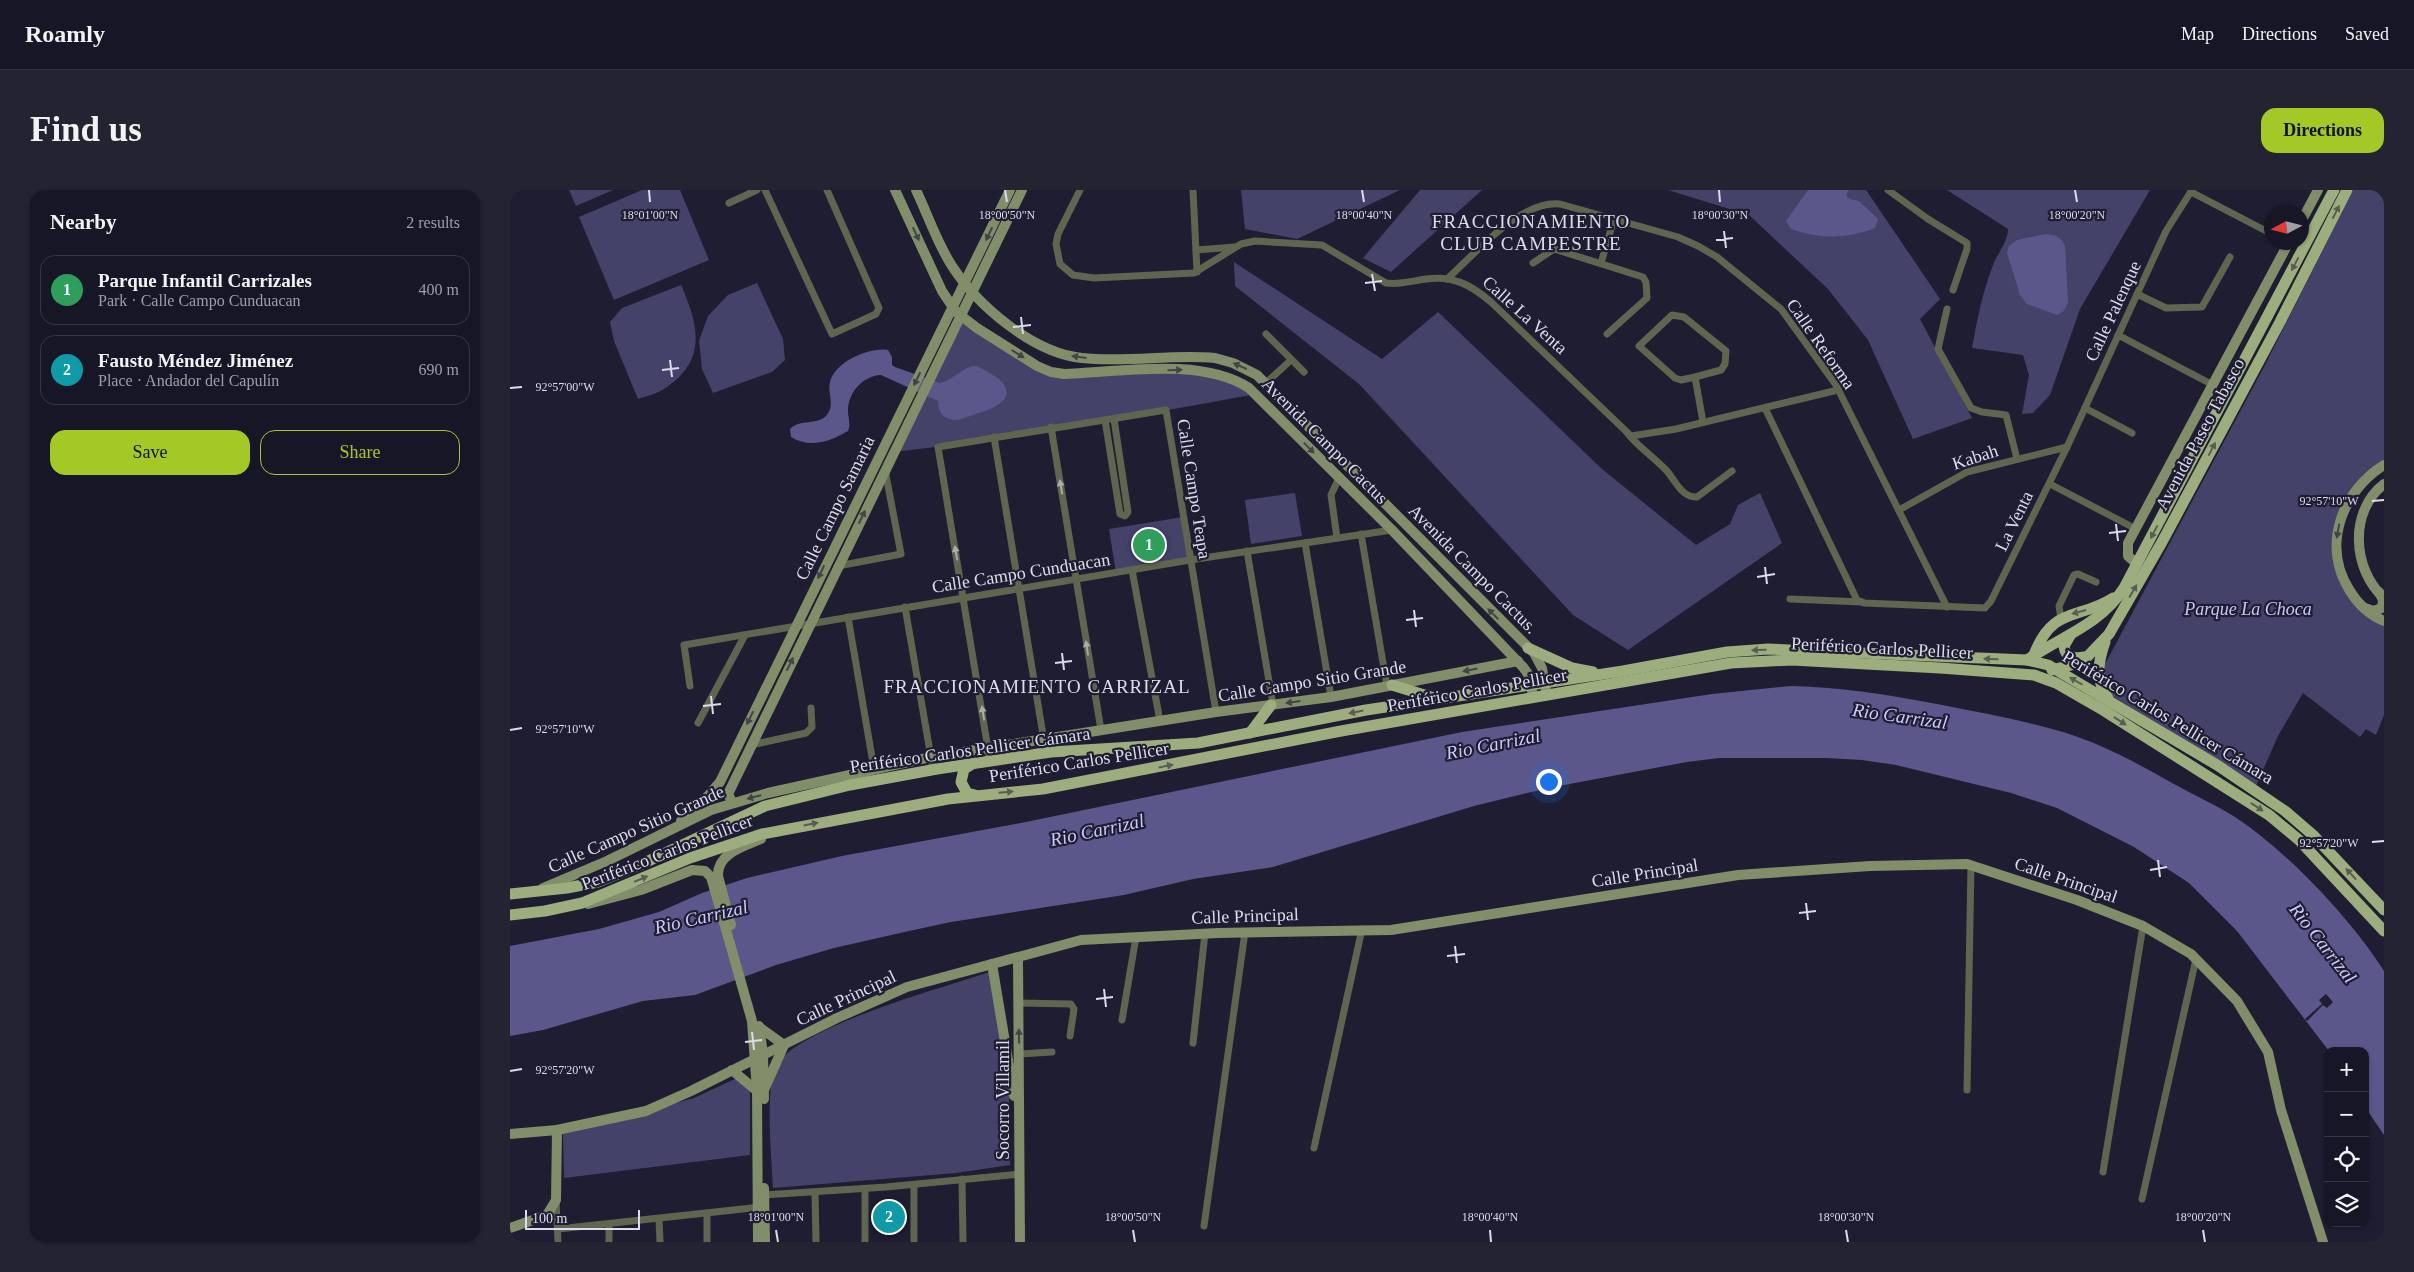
<!DOCTYPE html>
<meta charset="utf-8">
<style>
:root{--surface:#161626;--page:#232332;--text:#f1f3f6;--muted:#9e9fa7;--line:#353543;--accent:#a4c825}
body{margin:0;font-family:"Times New Roman",serif;background:var(--page);color:var(--text)}
.controls{position:absolute;right:15px;bottom:15px;display:grid;overflow:hidden;border-radius:10px;box-shadow:0 1px 4px #0004}
.controls button{width:45px;height:45px;display:grid;place-items:center;padding:0;border:0;border-bottom:1px solid var(--line);background:var(--surface);color:var(--text);font:25px sans-serif}
.compass{position:absolute;left:1754px;top:15px;width:45px;height:45px;border-radius:50%;background:var(--surface);box-shadow:0 1px 4px #0004;rotate:263deg}
.scale{position:absolute;left:15px;bottom:12px;width:115px;box-sizing:border-box;padding-left:5px;border:2px solid #dcdceb;border-top:0;font-size:14px;line-height:18px;white-space:nowrap;color:#dcdceb;-webkit-text-stroke:4px #1e1d32;paint-order:stroke}
.you{position:absolute;left:1038px;top:591px;width:18px;height:18px;margin:-12px;border:4px solid #fff;border-radius:50%;background:#1a73e8;box-shadow:0 0 0 8px #1a73e833}
.badge{display:grid;place-items:center;width:32px;height:32px;border-radius:50%;background:var(--accent);color:#fff;font-size:16px;font-weight:700}
.pin{position:absolute;translate:-50% -50%;border:2px solid #fff;box-shadow:0 1px 5px #0006}
.list{margin:0;padding:0;list-style:none}
h2{display:flex;justify-content:space-between;align-items:center;height:65px;margin:0;padding:0 20px;font-size:21px}
h2 small{font-size:16px;font-weight:400;color:var(--muted)}
.list li{display:grid;grid-template-columns:32px 1fr auto;gap:15px;align-items:center;box-sizing:border-box;height:70px;margin:0 10px 10px;padding:0 10px;border:1px solid var(--line);border-radius:15px}
.list b{display:block;font-size:19px;white-space:nowrap}
.list p{margin:0;font-size:16px;white-space:nowrap;color:var(--muted)}
.list em{font-size:16px;font-style:normal;color:var(--muted)}
.actions{display:flex;gap:10px;padding:15px 20px}
.actions a{flex:1;padding:11px 0;border:1px solid var(--accent);border-radius:15px;text-align:center;font-size:18px;color:var(--accent)}
.actions .main{background:var(--accent);color:#111}
.icon{flex:none;width:28px;height:28px;fill:none;stroke:currentColor;stroke-width:2;stroke-linecap:round;stroke-linejoin:round}
.map{position:relative;flex:none;width:1874px;height:1052px;overflow:hidden;border-radius:15px}
header{display:flex;align-items:center;gap:30px;box-sizing:border-box;height:70px;padding:0 25px;background:var(--surface);border-bottom:1px solid var(--line)}
header strong{font-size:24px}
nav{display:flex;gap:28px;margin-inline-start:auto;font-size:18px}
.intro{display:flex;align-items:center;justify-content:space-between;box-sizing:border-box;height:120px;padding:0 30px}
h1{margin:0;font-size:35px}
.button{padding:12px 22px;border-radius:15px;background:var(--accent);color:#111;font-size:18px;font-weight:700}
main{display:flex;gap:30px;padding:0 30px}
aside{flex:1;background:var(--surface);border-radius:15px;box-shadow:0 1px 4px #0004}
.map>svg:first-child{display:block}
</style>
<header>
<strong>Roamly</strong>
<nav><a>Map</a><a>Directions</a><a>Saved</a></nav>
</header>
<div class="intro"><h1>Find us</h1><a class="button">Directions</a></div>
<main>
<aside>
<h2>Nearby<small>2 results</small></h2>
<ul class="list">
<li><span class="badge" style="background:#2e9e5b">1</span><div><b>Parque Infantil Carrizales</b><p>Park · Calle Campo Cunduacan</p></div><em>400 m</em></li>
<li><span class="badge" style="background:#0f9aa8">2</span><div><b>Fausto Méndez Jiménez</b><p>Place · Andador del Capulín</p></div><em>690 m</em></li>
</ul>
<div class="actions"><a class="main">Save</a><a>Share</a></div>
</aside>
<div class="map">
<svg width="1874" height="1052" viewBox="0 0 1874 1052">
<rect width="100%" height="100%" fill="#1e1d32"/>
<g fill="#45426a">
<polygon points="59,0 103,0 66,16"/>
<polygon points="132,0 170,0 199,70 104,110 69,27"/>
<polygon points="731,0 890,0 787,49 735,39"/>
<polygon points="910,0 972,0 881,82 853,68"/>
<polygon points="1158,0 1356,0 1430,109 1410,129 1462,228 1403,249 1358,150 1318,99 1239,25"/>
<path d="M1437 0H1640L1570 119 1540 205 1523 223 1512 224 1519 185 1513 165 1462 158C1467 131 1472 104 1482 78 1486 65 1498 52 1498 39Z"/>
<path d="M1843 0H1874V275L1857 287 1826 345 1836 394 1874 430V525L1866 545 1856 539 1850 547 1793 503 1768 546 1746 596 1604 507C1595 499 1594 486 1595 474L1755 175Z"/>
<polygon points="724,72 872,169 928,122 1092,279 1186,355 1220,334 1228,315 1250,303 1272,353 1118,460 1063,425 849,194 725,96"/>
<polygon points="247,93 273,149 275,170 262,182 203,203 192,179 189,151 198,126 218,105"/>
<path d="M171 95C188 134 198 169 157 197 149 203 137 206 128 209L104 151 100 132 112 118Z"/>
<path d="M450 126 536 181 689 180 746 204C626 226 505 248 384 262Z"/>
<polygon points="785,303 792,346 741,354 735,310"/>
<polygon points="673,327 680,370 606,383 599,339"/>
<path d="M480 782 499 904 500 975 446 983 263 998C262 972 254 894 267 874 294 835 432 798 480 782Z"/>
<polygon points="227,888 240,899 240,965 54,988 53,942 62,942 184,908"/>
</g>
<g fill="#5b578b">
<path d="M1298 0H1339L1336 5 1339 9 1349 11 1368 29 1365 38C1337 49 1309 49 1281 39L1276 31Z"/>
<path d="M1536 44C1546 45 1551 47 1555 56L1558 112 1554 121 1547 125 1517 114 1510 105 1497 63 1499 56 1507 50Z"/>
<path d="M378 160 382 167V175L385 177 430 193C444 190 453 176 467 176 475 181 485 185 491 191 510 211 476 221 463 225 456 227 447 232 440 229 431 227 428 219 428 211L371 185C353 186 338 202 338 221 338 228 341 234 338 241 321 251 300 259 281 247L280 239C290 229 307 235 316 226 326 214 317 205 320 192 325 172 359 157 378 160Z"/>
<path d="M1281 496C1331 497 1379 505 1427 514 1469 522 1512 530 1553 542 1592 554 1627 573 1662 593 1683 605 1705 614 1725 627 1778 662 1840 728 1874 781V945L1855 917V861H1819L1727 741 1679 693 1624 657 1547 618 1501 603 1386 575 1352 570 1316 568H1209L1177 572 1038 598 964 616 763 677 683 689 614 705 441 732 399 741 324 758 266 775 185 805 133 811 33 840 0 846V756L89 739 149 722 192 703 237 688 332 666 511 633 952 542 1202 504Z"/>
</g>
<polygon fill="#1e1d32" points="1816,804 1823,812 1817,818 1813,815 1797,831 1795,829 1812,814 1809,810"/>
<g fill="none" stroke-linecap="round" stroke-linejoin="round">
<g stroke="#5f664f" stroke-width="7">
<polyline points="255,0 322,144 366,124 369,118 317,0"/>
<path d="M570 0 548 44 546 54 550 74 563 85 584 88 684 83 731 54 745 51 812 55 876 93C890 95 902 91 916 89 943 85 961 95 981 112L1121 246 1166 239 1328 200"/>
<polyline points="683,0 687,82"/>
<polyline points="1378,0 1418,29 1457,53 1457,59 1443,100"/>
<polyline points="1681,2 1762,44"/>
<polyline points="219,13 247,0"/>
<polyline points="686,60 725,57"/>
<polyline points="1023,73 1044,59 1133,87 1136,92 1137,108 1097,144"/>
<polyline points="1091,73 1104,29"/>
<path d="M937 89C964 65 1011 9 1050 14L1168 47 1188 56 1207 67 1271 119 1326 195 1437 417"/>
<polyline points="1627,104 1656,118 1692,117 1720,67"/>
<polyline points="1437,119 1428,159 1461,218 1472,222 1496,225 1507,269"/>
<polyline points="756,144 794,182"/>
<polyline points="1608,145 1703,195"/>
<polyline points="1185,187 1211,180 1215,174 1216,161 1174,127 1162,125 1129,156 1165,188 1171,190 1185,187 1193,232"/>
<polyline points="756,193 781,170"/>
<polyline points="1255,218 1347,410 1354,413 1475,418 1481,411 1557,257 1656,41 1682,0"/>
<polyline points="1575,218 1622,243"/>
<polyline points="595,230 610,324 615,326 618,322 604,229"/>
<polyline points="541,237 591,540"/>
<path d="M1118 244C1129 257 1143 267 1156 280 1164 288 1171 308 1187 307L1222 281"/>
<polyline points="484,247 536,563"/>
<polyline points="1540,294 1626,339"/>
<polyline points="1389,320 1457,282 1557,257"/>
<polyline points="851,344 877,496"/>
<polyline points="827,348 821,305 829,288"/>
<polyline points="795,353 821,507"/>
<polyline points="737,361 763,515"/>
<polyline points="328,376 391,364 375,280"/>
<polyline points="622,380 650,531"/>
<polyline points="1280,409 1352,412"/>
<polyline points="395,417 423,579"/>
<polyline points="338,427 364,579"/>
<polyline points="1551,429 1549,416 1564,385 1568,384 1586,392"/>
<polyline points="180,496 174,455 680,370 882,340"/>
<polyline points="188,533 235,445"/>
<polyline points="241,555 296,543 302,537 301,518"/>
<polyline points="480,571 428,257 656,220 706,522"/>
<polyline points="509,813 561,814 564,819 560,846"/>
<polyline points="612,830 626,747"/>
<polyline points="683,853 695,743"/>
<polyline points="510,864 542,862"/>
<polyline points="1457,900 1461,675"/>
<polyline points="804,958 852,739"/>
<polyline points="1593,982 1633,736"/>
<polyline points="452,989 453,1052"/>
<polyline points="404,995 404,1052"/>
<polyline points="305,1003 306,1052"/>
<polyline points="254,1005 376,997 510,984"/>
<polyline points="1632,1009 1686,769"/>
<polyline points="46,1010 48,1052"/>
<polyline points="197,1023 197,1052"/>
<polyline points="149,1029 150,1052"/>
<polyline points="99,1034 99,1052"/>
<polyline points="694,1036 735,742"/>
<polyline points="48,1039 251,1017"/>
<polyline points="355,1052 355,999"/>
</g>
<g stroke="#828e69" stroke-width="10">
<path d="M385 0 432 101 446 122 467 138 527 176 541 182 554 184C609 182 691 167 739 198L882 340 1013 477 1018 484 1022 501"/>
<path d="M406 0C418 25 427 53 442 76 468 116 523 163 572 168 616 173 661 164 705 168L723 173 747 185 1024 463 1032 478 1036 501"/>
<polyline points="1792,30 1808,0"/>
<path d="M1874 275C1832 301 1811 356 1840 401 1848 414 1860 425 1874 431"/>
<path d="M1874 294C1839 321 1842 379 1874 408"/>
<polyline points="1627,374 1618,366 1618,353 1779,52"/>
<polyline points="1855,418 1863,421 1872,418 1873,410 1869,402"/>
<polyline points="222,612 218,604 512,0"/>
<polyline points="171,631 198,606 210,592 500,0"/>
<polyline points="33,698 97,671 201,620 258,603 421,567 706,522 821,507 1008,471"/>
<polyline points="78,714 131,700 182,680 195,681 201,687 242,831 247,901 248,1052"/>
<path d="M221 735 208 686C207 663 235 656 251 649"/>
<polyline points="508,768 510,1052"/>
<polyline points="482,774 504,906"/>
<polyline points="249,836 253,864 254,909"/>
<polyline points="249,837 274,855"/>
<polyline points="222,880 247,901 254,900 274,855"/>
<polyline points="0,944 47,940 136,921 181,901 327,828 397,797 571,750 708,743 881,740 1228,685 1360,676 1457,674 1567,710 1633,736 1681,764 1727,811 1758,862 1771,920 1813,1052"/>
<polyline points="254,998 255,1052"/>
<polyline points="0,1038 37,1025 46,1010 47,940"/>
</g>
<g stroke="#9ead7d" stroke-width="11">
<path d="M1561 444 1554 456C1555 467 1564 469 1574 467"/>
<path d="M1595 452C1588 472 1585 490 1598 508"/>
<polyline points="1018,458 1062,478 1083,482"/>
<path d="M1524 465C1542 416 1569 430 1603 408"/>
<path d="M1517 470C1552 446 1590 435 1614 398L1824 0"/>
<polyline points="1542,480 1561,475 1577,467 1599,444 1652,352 1770,132 1837,0"/>
<polyline points="882,495 924,508"/>
<polyline points="740,543 761,515"/>
<polyline points="462,574 454,579 451,592 457,603 465,605"/>
<polyline points="0,704 57,698 88,692 132,674 255,616 340,595 427,579 541,562 688,553 856,520 1113,481 1217,462 1258,459 1517,470 1538,475 1707,575 1775,621 1804,646 1874,720"/>
<polyline points="0,725 35,721 72,713 180,668 252,644 438,609 533,599 831,541 1221,473 1282,470 1430,478 1524,485 1546,493 1593,520 1759,625 1789,650 1874,741"/>
</g>
</g>
<defs><path id="oneway-solid" d="M-6-.8H1V-3.2L6.5 0L1 3.2V.8H-6Z" transform="scale(1.25)"/></defs>
<g fill="#585e54">
<use href="#oneway-solid" transform="translate(1826 22) rotate(-63)"/>
<use href="#oneway-solid" transform="translate(1785 74) rotate(118)"/>
<use href="#oneway-solid" transform="translate(1702 259) rotate(-62)"/>
<use href="#oneway-solid" transform="translate(1644 342) rotate(118)"/>
<use href="#oneway-solid" transform="translate(1623 401) rotate(-60)"/>
<use href="#oneway-solid" transform="translate(1569 422) rotate(165)"/>
<use href="#oneway-solid" transform="translate(1249 460) rotate(179)"/>
<use href="#oneway-solid" transform="translate(1481 469) rotate(-178)"/>
<use href="#oneway-solid" transform="translate(1566 491) rotate(-150)"/>
<use href="#oneway-solid" transform="translate(846 522) rotate(169)"/>
<use href="#oneway-solid" transform="translate(1610 531) rotate(33)"/>
<use href="#oneway-solid" transform="translate(656 576) rotate(-11)"/>
<use href="#oneway-solid" transform="translate(496 602) rotate(-5)"/>
<use href="#oneway-solid" transform="translate(1747 617) rotate(33)"/>
<use href="#oneway-solid" transform="translate(301 634) rotate(-11)"/>
<use href="#oneway-solid" transform="translate(1841 684) rotate(-133)"/>
<use href="#oneway-solid" transform="translate(131 689) rotate(-23)"/>
</g>
<g fill="#414545">
<use href="#oneway-solid" transform="translate(406 44) rotate(65)"/>
<use href="#oneway-solid" transform="translate(479 44) rotate(116)"/>
<use href="#oneway-solid" transform="translate(508 164) rotate(32)"/>
<use href="#oneway-solid" transform="translate(569 167) rotate(-172)"/>
<use href="#oneway-solid" transform="translate(730 176) rotate(-156)"/>
<use href="#oneway-solid" transform="translate(665 180) rotate(-1)"/>
<use href="#oneway-solid" transform="translate(407 189) rotate(116)"/>
<use href="#oneway-solid" transform="translate(799 258) rotate(46)"/>
<use href="#oneway-solid" transform="translate(352 327) rotate(-64)"/>
<use href="#oneway-solid" transform="translate(1828 341) rotate(100)"/>
<use href="#oneway-solid" transform="translate(311 382) rotate(116)"/>
<use href="#oneway-solid" transform="translate(983 424) rotate(-135)"/>
<use href="#oneway-solid" transform="translate(280 474) rotate(-64)"/>
<use href="#oneway-solid" transform="translate(960 480) rotate(169)"/>
<use href="#oneway-solid" transform="translate(783 512) rotate(172)"/>
<use href="#oneway-solid" transform="translate(240 528) rotate(116)"/>
<use href="#oneway-solid" transform="translate(244 607) rotate(166)"/>
<use href="#oneway-solid" transform="translate(509 846) rotate(-91)"/>
</g>
<g fill="#aaadad">
<use href="#oneway-solid" transform="translate(551 297) rotate(-99)"/>
<use href="#oneway-solid" transform="translate(446 363) rotate(-100)"/>
<use href="#oneway-solid" transform="translate(577 458) rotate(-99)"/>
<use href="#oneway-solid" transform="translate(473 523) rotate(-99)"/>
</g>
<path fill="none" stroke="#dcdceb" stroke-width="2" d="M139 0 140 12M495 0 497 12M852 0 854 12M1209 0 1210 12M1565 0 1567 12M1214 41 1216 58M1206 50 1223 48M862 84 865 101M855 93 872 91M511 127 513 144M503 137 521 135M160 170 162 187M152 180 169 178M0 198 12 197M1862 311 1874 310M1606 334 1608 351M1599 343 1616 341M1255 377 1257 394M1247 387 1265 384M904 420 906 437M896 430 913 428M552 463 554 480M545 473 562 471M201 506 203 524M193 516 211 514M0 540 12 538M1862 652 1874 651M1648 670 1650 687M1640 680 1657 677M1296 713 1298 730M1289 723 1306 721M945 756 947 773M937 766 955 764M594 799 596 817M586 809 603 807M242 842 244 860M235 852 252 850M0 881 12 879M266 1040 268 1052M623 1040 625 1052M980 1040 981 1052M1336 1040 1338 1052M1693 1040 1695 1052"/>
<g text-anchor="middle" dominant-baseline="central" stroke-width="4.5" stroke-linejoin="round" paint-order="stroke">
<g font-size="18" fill="#dcdceb" stroke="#1e1d32">
<text transform="translate(1603 121) rotate(-65)">Calle Palenque</text>
<text transform="translate(1015 125) rotate(42)">Calle La Venta</text>
<text transform="translate(1311 154) rotate(55)">Calle Reforma</text>
<text transform="translate(1690 244) rotate(-62)">Avenida Paseo Tabasco</text>
<text transform="translate(815 251) rotate(45)">Avenida Campo Cactus</text>
<text transform="translate(1465 267) rotate(-18)">Kabah</text>
<text transform="translate(684 299) rotate(81)">Calle Campo Teapa</text>
<text transform="translate(325 318) rotate(-64)">Calle Campo Samaria</text>
<text transform="translate(1504 331) rotate(-64)">La Venta</text>
<text transform="translate(963 379) rotate(45)">Avenida Campo Cactus.</text>
<text transform="translate(511 383) rotate(-9)">Calle Campo Cunduacan</text>
<text transform="translate(1372 458) rotate(3)">Periférico Carlos Pellicer</text>
<text transform="translate(802 491) rotate(-9)">Calle Campo Sitio Grande</text>
<text transform="translate(967 500) rotate(-10)">Periférico Carlos Pellicer</text>
<text transform="translate(1658 527) rotate(31)">Periférico Carlos Pellicer Cámara</text>
<text transform="translate(460 560) rotate(-8)">Periférico Carlos Pellicer Cámara</text>
<text transform="translate(569 572) rotate(-9)">Periférico Carlos Pellicer</text>
<text transform="translate(126 639) rotate(-24)">Calle Campo Sitio Grande</text>
<text transform="translate(157 662) rotate(-21)">Periférico Carlos Pellicer</text>
<text transform="translate(1135 683) rotate(-9)">Calle Principal</text>
<text transform="translate(1556 690) rotate(19)">Calle Principal</text>
<text transform="translate(735 726) rotate(-2)">Calle Principal</text>
<text transform="translate(336 808) rotate(-25)">Calle Principal</text>
<text transform="translate(493 910) rotate(-90)">Socorro Villamil</text>
</g>
<g font-size="18" font-style="italic" fill="#c8c6f7" stroke="#1e1d32">
<text x="1738" y="419">Parque La Choca</text>
</g>
<g font-size="19" letter-spacing="1" fill="#dcdceb" stroke="#1e1d32">
<text x="1021" y="31">FRACCIONAMIENTO<tspan x="1021" dy="22">CLUB CAMPESTRE</tspan></text>
<text x="527" y="496">FRACCIONAMIENTO CARRIZAL</text>
</g>
<g font-size="19" font-style="italic" fill="#cbcafa" stroke="#1e1d32">
<text transform="translate(1390 526) rotate(8)">Rio Carrizal</text>
<text transform="translate(983 554) rotate(-11)">Rio Carrizal</text>
<text transform="translate(587 640) rotate(-12)">Rio Carrizal</text>
<text transform="translate(191 727) rotate(-13)">Rio Carrizal</text>
<text transform="translate(1813 753) rotate(52)">Rio Carrizal</text>
</g>
</g>
<g font-size="12" text-anchor="middle" fill="#dcdceb" stroke="#1e1d32" stroke-width="4.5" stroke-linejoin="round" paint-order="stroke">
<text x="140" y="29">18°01'00"N</text>
<text x="497" y="29">18°00'50"N</text>
<text x="854" y="29">18°00'40"N</text>
<text x="1210" y="29">18°00'30"N</text>
<text x="1567" y="29">18°00'20"N</text>
<text x="55" y="201">92°57'00"W</text>
<text x="1819" y="315">92°57'10"W</text>
<text x="55" y="543">92°57'10"W</text>
<text x="1819" y="657">92°57'20"W</text>
<text x="55" y="884">92°57'20"W</text>
<text x="266" y="1031">18°01'00"N</text>
<text x="623" y="1031">18°00'50"N</text>
<text x="980" y="1031">18°00'40"N</text>
<text x="1336" y="1031">18°00'30"N</text>
<text x="1693" y="1031">18°00'20"N</text>
</g>
</svg>
<div class="controls">
<button>+</button>
<button>−</button>
<button><svg class="icon" aria-label="locate" viewBox="0 0 24 24"><circle cx="12" cy="12" r="6"/><path d="M12 2v4M12 18v4M2 12h4M18 12h4"/></svg></button>
<button><svg class="icon" aria-label="layers" viewBox="0 0 24 24"><path d="M12 4l9 5-9 5-9-5zM3 14l9 5 9-5"/></svg></button>
</div>
<svg class="compass" viewBox="-18 -18 36 36"><path d="M0-13l5 13h-10z" fill="#e53935"/><path d="M0 13l5-13h-10z" fill="#9e9fa7"/></svg>
<div class="scale">100 m</div>
<div class="you"></div>
<div class="pin badge" style="left:639px;top:355px;background:#2e9e5b">1</div>
<div class="pin badge" style="left:379px;top:1027px;background:#0f9aa8">2</div>
</div>
</main>
